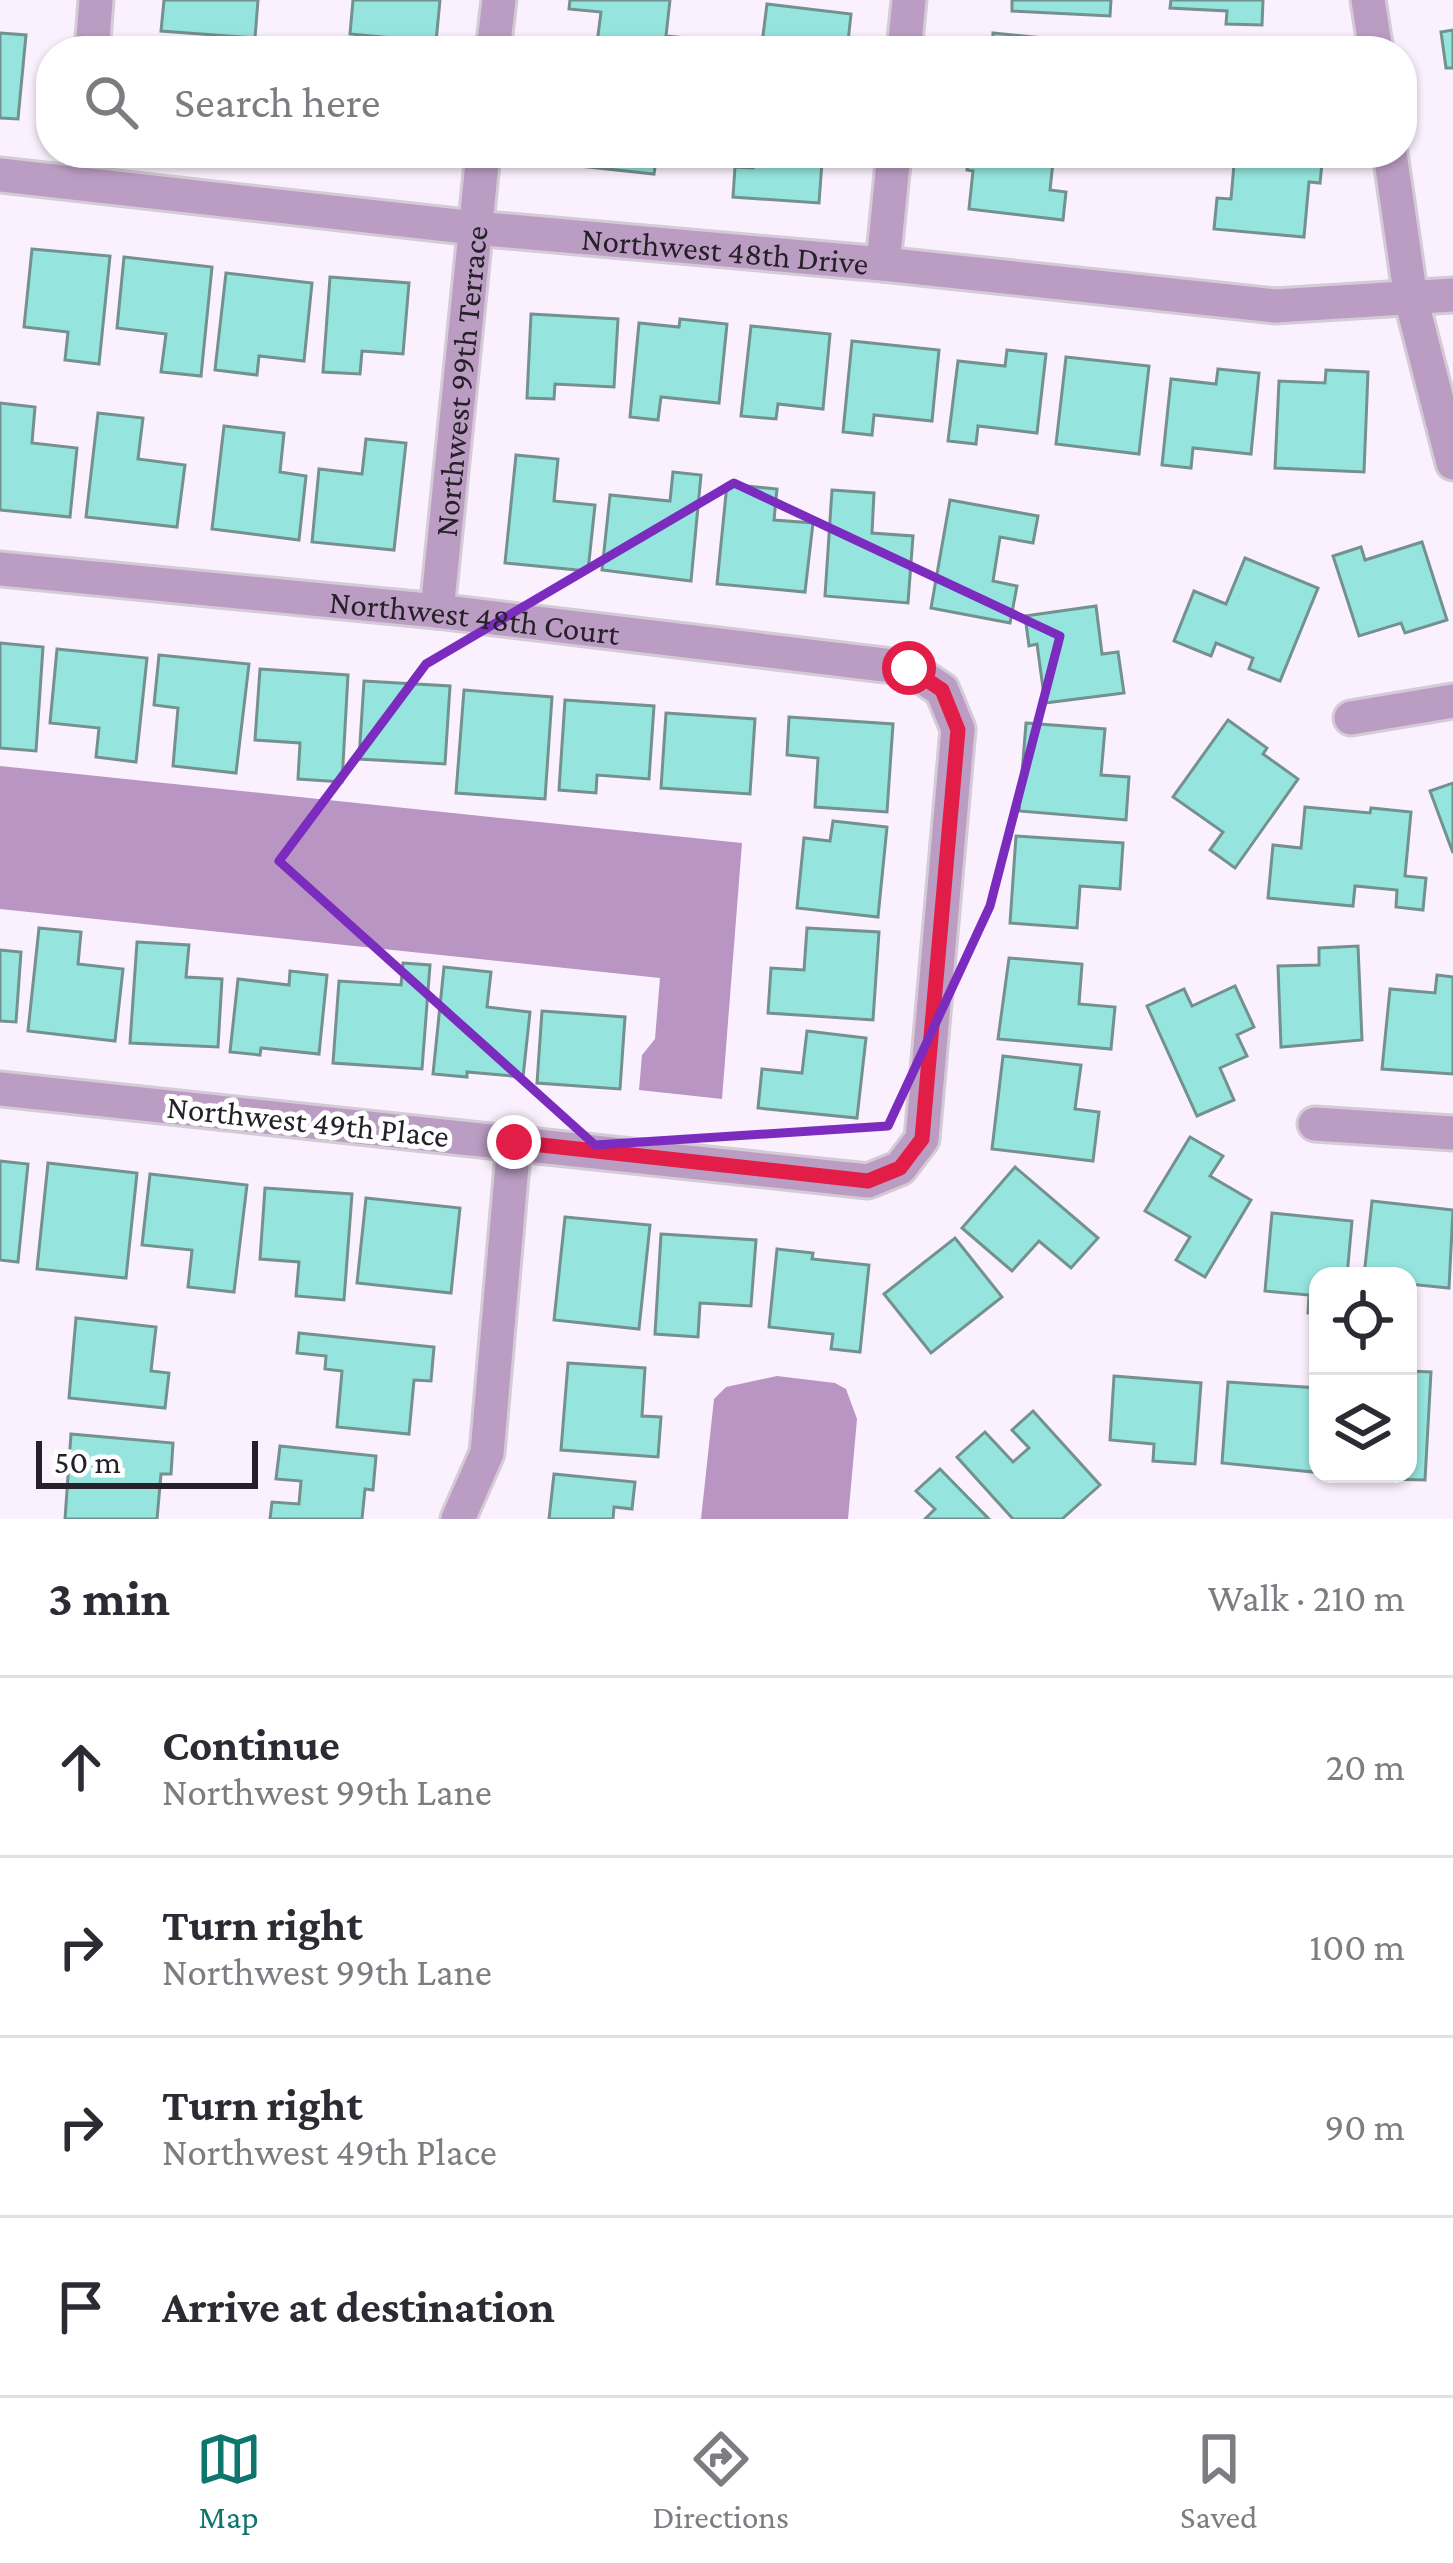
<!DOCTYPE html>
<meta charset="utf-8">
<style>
:root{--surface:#fff;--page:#f2f2f3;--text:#2b2b33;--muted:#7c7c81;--line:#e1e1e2;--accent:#0f766e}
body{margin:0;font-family:"Crimson Pro",serif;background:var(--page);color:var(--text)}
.controls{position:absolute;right:36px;bottom:36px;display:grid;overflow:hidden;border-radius:24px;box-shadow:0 3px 9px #0004}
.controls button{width:108px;height:108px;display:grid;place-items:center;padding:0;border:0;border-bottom:3px solid var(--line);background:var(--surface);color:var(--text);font:60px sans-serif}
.scale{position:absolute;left:36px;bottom:30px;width:222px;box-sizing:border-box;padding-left:12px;border:6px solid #262028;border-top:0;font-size:33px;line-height:42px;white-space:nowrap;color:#262028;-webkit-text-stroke:9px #fff;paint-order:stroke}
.stop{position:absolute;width:36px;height:36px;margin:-27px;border:9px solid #e11d48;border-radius:50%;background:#fff}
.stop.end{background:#e11d48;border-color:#fff;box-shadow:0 3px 12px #0008}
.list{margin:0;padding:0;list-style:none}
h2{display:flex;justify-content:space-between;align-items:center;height:156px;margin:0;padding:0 48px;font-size:51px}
h2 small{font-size:39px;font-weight:400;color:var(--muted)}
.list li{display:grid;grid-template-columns:78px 1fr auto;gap:36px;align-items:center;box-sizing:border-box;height:180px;padding:0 48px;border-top:3px solid var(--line)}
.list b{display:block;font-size:45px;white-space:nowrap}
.list p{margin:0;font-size:39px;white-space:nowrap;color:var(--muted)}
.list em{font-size:39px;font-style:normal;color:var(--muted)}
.icon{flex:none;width:66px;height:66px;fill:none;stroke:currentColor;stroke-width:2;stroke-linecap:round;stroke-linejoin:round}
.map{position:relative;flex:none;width:1453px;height:1519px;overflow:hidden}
.search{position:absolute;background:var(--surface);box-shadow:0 3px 9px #0004;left:36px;right:36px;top:36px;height:132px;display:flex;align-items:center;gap:30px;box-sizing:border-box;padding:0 42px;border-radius:48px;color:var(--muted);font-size:45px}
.sheet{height:876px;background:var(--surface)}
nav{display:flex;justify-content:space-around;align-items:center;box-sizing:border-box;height:168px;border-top:3px solid var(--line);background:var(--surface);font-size:33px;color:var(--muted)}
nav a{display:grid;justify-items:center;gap:6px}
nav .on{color:var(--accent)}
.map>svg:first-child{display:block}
</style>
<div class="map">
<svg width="1453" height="1519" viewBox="0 0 1453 1519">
<rect width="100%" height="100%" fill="#fbf1fe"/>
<g fill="#b995c3">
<polygon points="0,766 742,843 722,1099 639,1090 642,1055 655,1039 660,978 0,909"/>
<polygon points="777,1376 835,1383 846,1389 857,1419 848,1519 701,1519 714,1399 726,1387"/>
</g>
<g fill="#96e4de" stroke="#73918e" stroke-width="3">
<polygon points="164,0 258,0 255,38 161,31"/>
<polygon points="353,0 440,0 436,42 350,34"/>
<polygon points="570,0 670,0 666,36 688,38 687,51 596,51 601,12 569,9"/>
<polygon points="1012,0 1111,0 1110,16 1012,11"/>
<polygon points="1171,0 1263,0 1262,25 1226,24 1227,11 1170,8"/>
<polygon points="767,4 851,14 847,51 761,51"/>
<polygon points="1453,30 1453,68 1446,68 1441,32"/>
<polygon points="0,33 26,35 18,119 0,118"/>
<polygon points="993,33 1075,41 1074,51 992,51"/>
<polygon points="1229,39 1312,48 1311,51 1228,51"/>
<polygon points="570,153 657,153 654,174 569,165"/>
<polygon points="754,153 834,153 833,163 822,162 819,203 733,197 735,167 753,168"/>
<polygon points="969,153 1054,153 1050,190 1066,192 1063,220 969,209 973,171 967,170"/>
<polygon points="1235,153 1323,153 1320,183 1309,182 1304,237 1214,229 1217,198 1231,199"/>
<polygon points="32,249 110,256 99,364 65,360 68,332 24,327"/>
<polygon points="124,257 212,267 201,376 161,372 166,334 117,328"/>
<polygon points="226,273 312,283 304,361 259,356 257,375 215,370"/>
<polygon points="330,277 409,283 403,354 362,351 360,374 323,372"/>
<polygon points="531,314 618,319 614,387 555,384 554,399 527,398"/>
<polygon points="680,319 727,324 719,403 661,397 658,420 630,417 639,323 679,327"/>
<polygon points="751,326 830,334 823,409 778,404 776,419 741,416"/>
<polygon points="852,341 939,350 932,421 874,415 872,435 843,432"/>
<polygon points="1007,350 1046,354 1037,433 978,426 976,444 948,441 958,361 1005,366"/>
<polygon points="1066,357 1149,366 1139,454 1056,444"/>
<polygon points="1218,369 1259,373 1251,454 1193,448 1191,468 1162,465 1171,379 1216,384"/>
<polygon points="1326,370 1368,372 1364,472 1275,468 1279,381 1325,383"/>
<polygon points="0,403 35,407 32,443 77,448 70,517 0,510"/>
<polygon points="98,413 143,418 138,459 185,465 177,527 86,517"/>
<polygon points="224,426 284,433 280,472 306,476 299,540 212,529"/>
<polygon points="366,439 406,443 394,550 312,542 319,469 362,474"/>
<polygon points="516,455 558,459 554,501 595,505 588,571 505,563"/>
<polygon points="673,472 701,475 691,581 602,570 610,495 670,501"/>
<polygon points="727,484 777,489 774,520 813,523 805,592 717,584"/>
<polygon points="832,490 874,493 872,533 913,536 908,603 825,596"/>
<polygon points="950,500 1038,516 1033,543 1000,537 993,581 1017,586 1010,623 931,608"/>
<polygon points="1422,542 1447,620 1405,633 1401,623 1359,636 1333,556 1361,547 1365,560"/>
<polygon points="1245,558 1318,588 1280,681 1249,669 1253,658 1216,643 1211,656 1174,641 1194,591 1226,604"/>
<polygon points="1096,606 1102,654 1118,652 1124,693 1045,703 1037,644 1029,646 1025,616"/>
<polygon points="0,643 43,647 36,751 0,748"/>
<polygon points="57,649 147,658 136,762 96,757 99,728 50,723"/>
<polygon points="159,655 249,664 236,773 173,766 178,708 154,705"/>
<polygon points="260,669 348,675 342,782 298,779 300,743 255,740"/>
<polygon points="364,681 450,686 445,764 359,759"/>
<polygon points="464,690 552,697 545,799 456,793"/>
<polygon points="565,700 654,706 649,779 597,775 596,793 559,790"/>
<polygon points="666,713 755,719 750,794 661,788"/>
<polygon points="789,717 893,724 887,812 815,807 818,758 787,755"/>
<polygon points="1228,720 1267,748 1263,754 1298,779 1235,868 1210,850 1223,832 1173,797"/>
<polygon points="1026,723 1105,729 1101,775 1129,777 1126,820 1019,811"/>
<polygon points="1453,783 1453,853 1430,791"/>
<polygon points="1305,807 1370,813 1371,808 1411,812 1405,876 1426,878 1423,910 1396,907 1397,890 1355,886 1353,906 1268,898 1273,845 1301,848"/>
<polygon points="833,821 887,827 878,917 797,908 804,838 830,841"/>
<polygon points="1016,836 1123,843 1120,889 1080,886 1077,928 1010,923"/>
<polygon points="39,928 81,932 78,964 123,969 115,1041 28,1031"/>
<polygon points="807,928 879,932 873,1020 768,1013 771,968 804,970"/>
<polygon points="137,942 189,945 186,977 222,979 218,1047 130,1043"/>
<polygon points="1358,946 1362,1040 1281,1047 1278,966 1319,965 1319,948"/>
<polygon points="0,950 21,952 16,1022 0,1021"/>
<polygon points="1009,958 1082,964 1079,1004 1115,1007 1111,1049 998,1039"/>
<polygon points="403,963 430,965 422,1069 333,1063 339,981 401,985"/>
<polygon points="444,967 491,972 487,1007 530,1012 523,1077 467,1072 467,1077 433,1074"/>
<polygon points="290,971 327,975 319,1054 261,1048 260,1055 230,1052 238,979 289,985"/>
<polygon points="1437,975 1453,977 1453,1074 1382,1069 1390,989 1435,993"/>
<polygon points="1235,986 1254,1027 1237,1035 1247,1056 1220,1068 1234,1100 1197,1116 1147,1006 1184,989 1192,1006"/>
<polygon points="542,1011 625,1017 620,1089 537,1083"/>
<polygon points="807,1031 866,1038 857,1118 758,1108 762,1069 802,1073"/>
<polygon points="1003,1056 1081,1065 1075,1109 1099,1112 1093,1161 992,1149"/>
<polygon points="1190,1137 1223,1156 1210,1176 1251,1200 1205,1277 1176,1260 1190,1237 1145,1211"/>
<polygon points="0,1161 28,1164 18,1262 0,1260"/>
<polygon points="48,1163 137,1173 126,1278 37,1269"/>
<polygon points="1015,1167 1098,1238 1071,1268 1039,1241 1012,1271 962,1228"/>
<polygon points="150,1174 247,1185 234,1292 188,1287 192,1250 142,1245"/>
<polygon points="265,1188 352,1194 344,1300 296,1296 299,1262 260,1259"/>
<polygon points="366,1198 460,1208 451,1293 357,1283"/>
<polygon points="1372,1201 1453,1210 1449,1288 1408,1284 1408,1276 1364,1276"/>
<polygon points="1272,1213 1352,1221 1347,1276 1318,1276 1318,1314 1308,1313 1309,1295 1265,1291"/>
<polygon points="565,1217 650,1225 639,1329 554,1320"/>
<polygon points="661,1234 756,1240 751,1306 700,1303 698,1337 655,1334"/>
<polygon points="955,1238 1002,1297 931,1353 884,1294"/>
<polygon points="777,1249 813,1253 812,1259 869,1265 860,1352 831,1349 833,1334 769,1327"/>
<polygon points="76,1318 156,1327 151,1371 169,1373 165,1408 69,1398"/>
<polygon points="299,1333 434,1347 431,1381 414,1380 409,1434 337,1427 342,1371 325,1369 326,1356 297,1353"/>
<polygon points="568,1363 645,1368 642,1416 661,1417 658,1457 561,1450"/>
<polygon points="1408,1371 1431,1372 1425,1480 1389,1479 1390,1474 1408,1474"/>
<polygon points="1114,1376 1201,1383 1195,1464 1153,1461 1154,1444 1110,1440"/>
<polygon points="1228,1382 1318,1388 1313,1472 1222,1463"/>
<polygon points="1033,1411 1100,1485 1062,1519 1013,1519 957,1457 985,1432 1013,1462 1029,1448 1012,1430"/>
<polygon points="71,1434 173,1443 171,1474 161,1474 157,1519 65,1519"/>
<polygon points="280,1446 376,1456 373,1490 365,1489 362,1519 270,1519 272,1502 299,1504 301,1481 276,1479"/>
<polygon points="940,1469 989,1519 925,1519 935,1509 916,1491"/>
<polygon points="554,1474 635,1482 632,1509 614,1507 613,1519 549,1519"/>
</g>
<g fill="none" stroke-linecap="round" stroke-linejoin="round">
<defs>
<g id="minor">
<polyline points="1368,0 1376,51"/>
<polyline points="92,51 96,0"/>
<polyline points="493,51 499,0"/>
<polyline points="904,51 909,0"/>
<polyline points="1390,153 1411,299 1453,463"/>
<path id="s1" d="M0 175 475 228 883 264 1275 306 1453 295"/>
<polyline points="883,264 894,153"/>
<path id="s2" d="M0 569 437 611 909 668 942 690 958 729 922 1139 900 1168 868 1181 0 1089"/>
<path id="s3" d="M437 611 483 153"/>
<polyline points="1351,718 1453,701"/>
<polyline points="1315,1124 1453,1133"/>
<polyline points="458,1519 487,1453 514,1142"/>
</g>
</defs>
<use href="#minor" stroke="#d5cbd7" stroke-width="39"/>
<use href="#minor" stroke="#bb9dc3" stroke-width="33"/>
</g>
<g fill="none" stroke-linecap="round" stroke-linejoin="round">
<polyline stroke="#e11d48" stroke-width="15" points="514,1142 868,1181 900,1168 922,1139 958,730 942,690 909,668"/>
</g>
<path fill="none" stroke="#7b2cbf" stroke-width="9" stroke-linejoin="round" d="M734 483 1060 636 990 906 888 1126 595 1145 279 861 426 664Z"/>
<g text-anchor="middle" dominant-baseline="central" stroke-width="10" stroke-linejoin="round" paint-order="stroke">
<g font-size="33" fill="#262028" stroke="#fff">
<text stroke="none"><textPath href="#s1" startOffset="729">Northwest 48th Drive</textPath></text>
<text stroke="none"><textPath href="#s3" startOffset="231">Northwest 99th Terrace</textPath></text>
<text stroke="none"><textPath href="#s2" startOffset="477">Northwest 48th Court</textPath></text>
<text transform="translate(308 1121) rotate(6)">Northwest 49th Place</text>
</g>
</g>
</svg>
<div class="controls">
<button><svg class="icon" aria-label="locate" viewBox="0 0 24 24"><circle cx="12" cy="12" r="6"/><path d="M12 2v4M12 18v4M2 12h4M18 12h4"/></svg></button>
<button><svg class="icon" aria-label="layers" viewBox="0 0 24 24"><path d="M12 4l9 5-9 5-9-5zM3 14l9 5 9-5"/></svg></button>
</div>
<div class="scale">50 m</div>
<div class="stop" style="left:909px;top:668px"></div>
<div class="stop end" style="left:514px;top:1142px"></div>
<div class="search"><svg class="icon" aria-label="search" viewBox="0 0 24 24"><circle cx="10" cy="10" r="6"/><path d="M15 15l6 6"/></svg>Search here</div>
</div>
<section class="sheet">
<h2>3 min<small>Walk · 210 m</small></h2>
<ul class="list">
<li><svg class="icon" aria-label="ahead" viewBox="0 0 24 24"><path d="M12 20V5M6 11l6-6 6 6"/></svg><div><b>Continue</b><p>Northwest 99th Lane</p></div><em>20 m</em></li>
<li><svg class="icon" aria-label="right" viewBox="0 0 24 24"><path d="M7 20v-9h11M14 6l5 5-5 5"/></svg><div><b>Turn right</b><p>Northwest 99th Lane</p></div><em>100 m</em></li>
<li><svg class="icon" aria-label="right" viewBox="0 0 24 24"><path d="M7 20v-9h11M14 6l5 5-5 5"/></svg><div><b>Turn right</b><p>Northwest 49th Place</p></div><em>90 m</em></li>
<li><svg class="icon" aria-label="arrive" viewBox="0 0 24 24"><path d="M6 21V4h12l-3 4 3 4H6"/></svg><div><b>Arrive at destination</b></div></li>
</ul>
</section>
<nav>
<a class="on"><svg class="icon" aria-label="map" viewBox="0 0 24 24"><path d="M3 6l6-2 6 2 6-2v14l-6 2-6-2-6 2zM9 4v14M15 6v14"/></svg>Map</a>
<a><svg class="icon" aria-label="directions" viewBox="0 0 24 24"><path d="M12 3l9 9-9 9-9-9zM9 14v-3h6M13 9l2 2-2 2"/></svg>Directions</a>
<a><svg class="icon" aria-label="saved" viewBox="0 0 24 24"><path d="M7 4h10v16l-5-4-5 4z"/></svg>Saved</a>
</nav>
